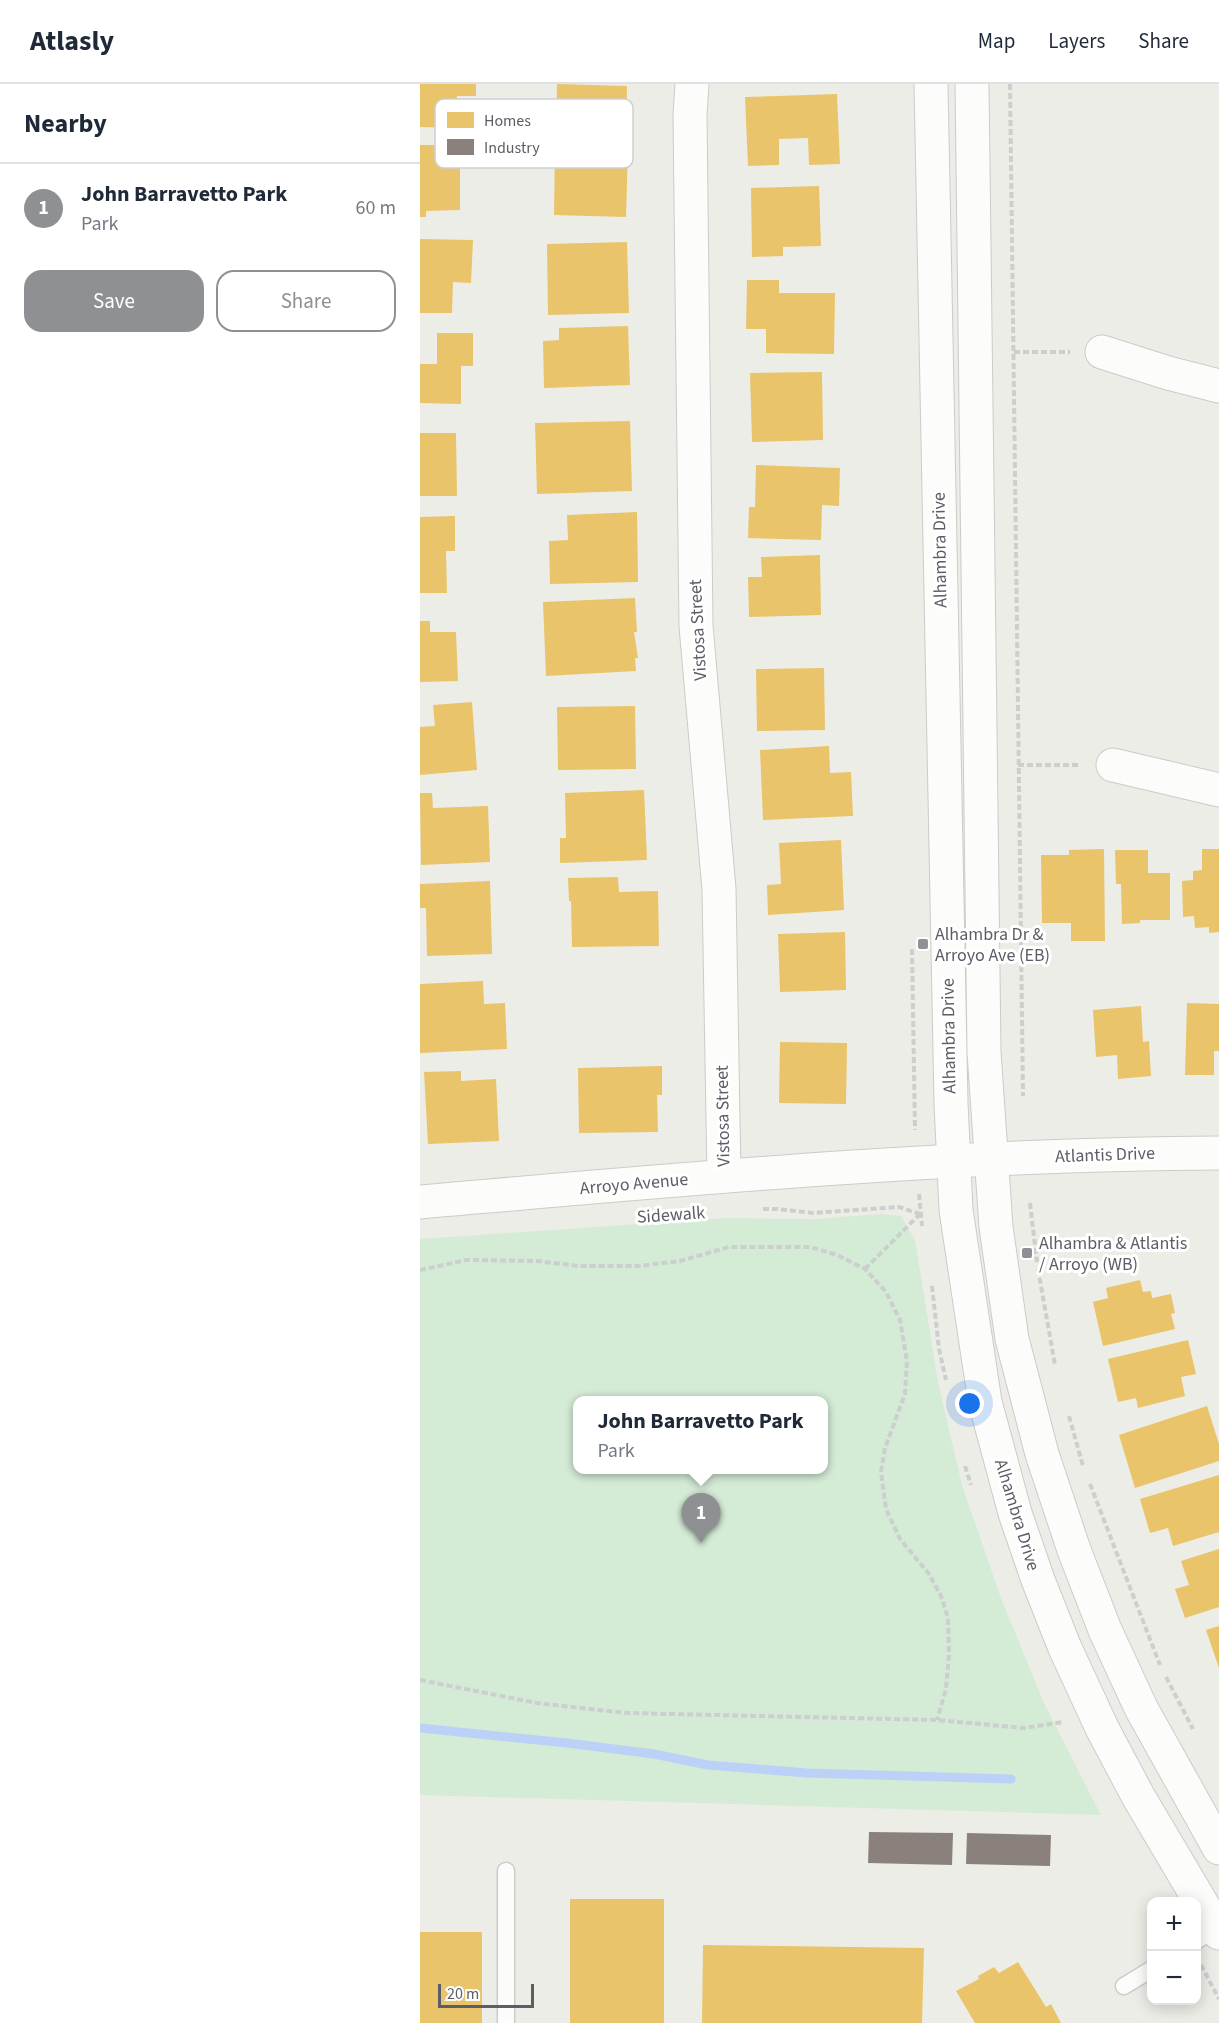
<!DOCTYPE html>
<meta charset="utf-8">
<style>
:root{--surface:#fff;--page:#f6f6f7;--text:#1f2937;--muted:#747a83;--line:#e0e1e3;--accent:#8f9093}
body{margin:0;font-family:"Source Sans 3",sans-serif;background:var(--page);color:var(--text)}
.controls{position:absolute;right:18px;bottom:18px;display:grid;overflow:hidden;border-radius:12px;box-shadow:0 3px 15px #0003}
.controls button{width:54px;height:54px;display:grid;place-items:center;padding:0;border:0;border-bottom:2px solid var(--line);background:var(--surface);color:var(--text);font:30px sans-serif}
.scale{position:absolute;left:18px;bottom:15px;width:96px;box-sizing:border-box;padding-left:6px;border:3px solid #5c5e66;border-top:0;font-size:16px;line-height:21px;white-space:nowrap;color:#5c5e66;-webkit-text-stroke:4px #fff;paint-order:stroke}
.you{position:absolute;left:550px;top:1320px;width:21px;height:21px;margin:-15px;border:4px solid #fff;border-radius:50%;background:#1a73e8;box-shadow:0 0 0 9px #1a73e833}
.badge{display:grid;place-items:center;width:39px;height:39px;border-radius:50%;background:var(--accent);color:#fff;font-size:20px;font-weight:700}
.pin{position:absolute;translate:-50% -50px;filter:drop-shadow(0 2px 3px #0008)}
.pin::after{content:'';position:absolute;top:32px;width:21px;height:18px;background:inherit;clip-path:polygon(0 0,100% 0,50% 100%)}
.popup{position:absolute;left:153px;top:1312px;width:255px;height:78px;box-sizing:border-box;display:grid;place-content:center;border-radius:12px;background:var(--surface);filter:drop-shadow(0 2px 4px #0005);font-size:20px;white-space:nowrap;color:var(--muted)}
.popup b{font-size:22px;color:var(--text)}
.popup::after{content:'';position:absolute;left:50%;top:100%;margin-left:-12px;border:12px solid transparent;border-top-color:var(--surface)}
.list{margin:0;padding:0;list-style:none}
h2{display:flex;justify-content:space-between;align-items:center;height:78px;margin:0;padding:0 24px;font-size:26px}
h2 small{font-size:20px;font-weight:400;color:var(--muted)}
.list li{display:grid;grid-template-columns:39px 1fr auto;gap:18px;align-items:center;box-sizing:border-box;height:90px;padding:0 24px;border-top:2px solid var(--line)}
.list b{display:block;font-size:22px;white-space:nowrap}
.list p{margin:0;font-size:20px;white-space:nowrap;color:var(--muted)}
.list em{font-size:20px;font-style:normal;color:var(--muted)}
.actions{display:flex;gap:12px;padding:18px 24px}
.actions a{flex:1;padding:14px 0;border:2px solid var(--accent);border-radius:18px;text-align:center;font-size:21px;color:var(--accent)}
.actions .main{background:var(--accent);color:#fff}
.map{position:relative;flex:none;width:799px;height:1939px;overflow:hidden}
header{display:flex;align-items:center;gap:36px;box-sizing:border-box;height:84px;padding:0 30px;background:var(--surface);border-bottom:2px solid var(--line)}
header strong{font-size:28px}
nav{display:flex;gap:33px;margin-inline-start:auto;font-size:21px}
main{display:flex}
aside{flex:1;background:var(--surface)}
.map>svg:first-child{display:block}
</style>
<header>
<strong>Atlasly</strong>
<nav><a>Map</a><a>Layers</a><a>Share</a></nav>
</header>
<main>
<aside>
<h2>Nearby<small></small></h2>
<ul class="list">
<li><span class="badge">1</span><div><b>John Barravetto Park</b><p>Park</p></div><em>60 m</em></li>
</ul>
<div class="actions"><a class="main">Save</a><a>Share</a></div>
</aside>
<div class="map">
<svg width="799" height="1939" viewBox="0 0 799 1939">
<rect width="100%" height="100%" fill="#edede7"/>
<path fill="#d4ebd6" fill-rule="evenodd" d="M462 1130 481 1132 495 1156 518 1298 542 1401 582 1517 624 1619 681 1731 0 1711V1155L306 1134 396 1135ZM158 1316H404V1386H158Z"/>
<g fill="#e9c46a">
<polygon points="0,0 56,0 56,12 37,12 37,44 0,43"/>
<polygon points="137,0 207,2 206,45 136,43"/>
<polygon points="417,10 420,80 389,81 388,54 359,55 359,81 328,82 325,13"/>
<polygon points="0,61 40,61 40,126 6,127 6,133 0,133"/>
<polygon points="135,63 208,64 206,133 134,131"/>
<polygon points="399,102 401,162 363,163 363,172 332,173 331,104"/>
<polygon points="0,155 53,156 51,199 33,198 32,229 0,229"/>
<polygon points="207,158 209,229 128,231 127,160"/>
<polygon points="327,196 359,196 359,209 415,209 414,270 346,269 346,245 326,245"/>
<polygon points="208,242 210,301 124,304 123,257 139,256 139,244"/>
<polygon points="17,249 53,249 53,282 41,282 41,320 0,319 0,280 17,280"/>
<polygon points="402,288 403,356 332,358 330,289"/>
<polygon points="210,337 212,407 117,410 115,339"/>
<polygon points="0,349 36,349 37,412 0,412"/>
<polygon points="336,381 420,384 419,422 402,421 401,456 328,454 329,423 335,423"/>
<polygon points="217,428 218,498 130,500 129,457 148,456 147,431"/>
<polygon points="35,432 35,467 26,467 27,509 0,509 0,433"/>
<polygon points="400,471 401,531 329,533 328,493 342,493 341,473"/>
<polygon points="215,514 217,548 214,548 218,574 215,574 216,587 126,592 123,518"/>
<polygon points="0,537 10,537 10,548 36,548 38,597 0,598"/>
<polygon points="404,584 405,646 337,647 336,585"/>
<polygon points="52,618 57,686 0,691 0,643 15,642 13,621"/>
<polygon points="215,622 216,685 138,686 137,623"/>
<polygon points="409,662 410,689 431,688 433,732 343,736 340,666"/>
<polygon points="224,706 227,776 140,779 140,754 146,754 145,709"/>
<polygon points="0,709 12,709 13,724 68,722 70,778 1,781"/>
<polygon points="421,756 424,826 348,831 347,801 361,800 359,759"/>
<polygon points="684,765 685,857 651,857 651,839 622,839 621,771 649,771 649,766"/>
<polygon points="782,765 799,765 799,848 789,849 789,843 775,844 774,832 763,833 762,797 773,796 773,787 782,786"/>
<polygon points="695,766 728,766 728,789 750,789 750,836 720,836 720,839 702,840 701,800 696,800"/>
<polygon points="198,793 199,808 238,807 239,862 152,863 151,817 149,817 148,794"/>
<polygon points="70,797 72,870 7,872 6,824 0,824 0,800"/>
<polygon points="425,848 426,906 360,908 358,850"/>
<polygon points="63,897 64,920 85,919 87,965 0,969 0,900"/>
<polygon points="767,919 799,920 799,967 794,967 794,991 765,991"/>
<polygon points="721,922 723,958 729,957 731,992 698,995 697,971 676,973 673,926"/>
<polygon points="360,958 427,959 426,1020 359,1019"/>
<polygon points="242,982 242,1011 237,1011 238,1048 159,1049 158,984"/>
<polygon points="41,987 41,997 76,995 79,1057 8,1060 4,988"/>
<polygon points="720,1196 723,1208 731,1207 732,1214 751,1210 755,1229 751,1230 755,1245 683,1262 673,1218 688,1214 686,1204"/>
<polygon points="768,1256 776,1290 761,1293 765,1312 718,1324 716,1314 698,1318 688,1275"/>
<polygon points="787,1322 799,1360 799,1377 715,1404 699,1351"/>
<polygon points="799,1391 799,1448 753,1462 748,1444 730,1449 720,1415"/>
<polygon points="799,1465 799,1523 765,1534 755,1505 769,1501 761,1477"/>
<polygon points="799,1542 799,1584 786,1546"/>
<rect x="150" y="1815" width="94" height="124"/>
<rect x="0" y="1848" width="62" height="91"/>
<polygon points="283,1861 504,1864 502,1939 282,1939"/>
<polygon points="598,1878 626,1923 631,1920 641,1939 555,1939 536,1907 559,1895 558,1892 574,1883 579,1889"/>
</g>
<g fill="#8a817c">
<polygon points="449,1748 533,1749 532,1781 448,1779"/>
<polygon points="547,1749 631,1751 630,1782 546,1780"/>
</g>
<g fill="none" stroke-linecap="round" stroke-linejoin="round">
<polyline stroke="#bbd1f8" stroke-width="9" points="0,1644 147,1659 234,1670 288,1681 387,1689 591,1695"/>
<defs>
<g id="lane">
<polyline points="86,1787 86,1939"/>
<polyline points="776,1857 799,1843"/>
<polyline points="704,1902 732,1885"/>
</g>
<g id="street">
<polyline points="272,0 270,31 276,542 299,805 304,1092"/>
<polyline points="682,268 748,289 799,302"/>
<polyline points="693,681 799,706"/>
<path d="M0 1118C266 1095 532 1070 799 1069"/>
</g>
<g id="secondary">
<polyline points="511,0 531,1019 536,1126 565,1318 595,1429 618,1496 645,1564 682,1644 718,1712 799,1849"/>
<polyline points="552,0 564,968 576,1143 592,1255 622,1370 654,1466 685,1546 721,1624 799,1764"/>
</g>
</defs>
<use href="#lane" stroke="#cbcbca" stroke-width="19"/>
<use href="#street" stroke="#cbcbca" stroke-width="35"/>
<use href="#secondary" stroke="#cacbcb" stroke-width="35"/>
<g stroke="#cbcfce" stroke-width="4" stroke-dasharray="6 3" stroke-linecap="butt">
<polyline points="590,0 603,1012"/>
<polyline points="594,268 650,268"/>
<polyline points="598,681 661,681"/>
<polyline points="492,865 495,1046"/>
<polyline points="499,1110 502,1142"/>
<polyline points="610,1119 617,1178"/>
<polyline points="343,1125 357,1125 393,1129 479,1123 500,1130"/>
<polyline points="445,1185 500,1130"/>
<polyline points="618,1185 635,1281"/>
<polyline points="0,1186 47,1176 117,1177 159,1182 219,1182 260,1177 309,1163 390,1163 417,1171 445,1185 466,1208 480,1236 487,1277 485,1310 465,1364 461,1388 466,1425 480,1455 509,1490 521,1512 528,1534 529,1570 526,1605 517,1636"/>
<polyline points="512,1202 519,1265 526,1296"/>
<polyline points="649,1332 663,1382"/>
<polyline points="545,1382 551,1401"/>
<polyline points="670,1400 740,1581"/>
<polyline points="746,1593 773,1645"/>
<polyline points="0,1596 117,1619 206,1629 517,1636 604,1644 643,1638"/>
<polyline points="781,1881 799,1915"/>
</g>
<use href="#lane" stroke="#fcfcfb" stroke-width="16"/>
<use href="#street" stroke="#fcfcfb" stroke-width="33"/>
<use href="#secondary" stroke="#fcfcfb" stroke-width="33"/>
</g>
<g fill="#8f9093" stroke="#fff" stroke-width="2">
<rect x="497" y="854" width="12" height="12" rx="3"/>
<rect x="601" y="1163" width="12" height="12" rx="3"/>
</g>
<g text-anchor="middle" dominant-baseline="central" stroke-width="6" stroke-linejoin="round" paint-order="stroke">
<g font-size="18" fill="#5c5e66" stroke="#fff">
<text transform="translate(520 466) rotate(-91)">Alhambra Drive</text>
<text transform="translate(278 546) rotate(-93)">Vistosa Street</text>
<text transform="translate(529 952) rotate(-91)">Alhambra Drive</text>
<text transform="translate(303 1032) rotate(-91)">Vistosa Street</text>
<text transform="translate(685 1071) rotate(-2)">Atlantis Drive</text>
<text transform="translate(214 1100) rotate(-5)">Arroyo Avenue</text>
<text transform="translate(251 1131) rotate(-4)">Sidewalk</text>
<text transform="translate(597 1431) rotate(73)">Alhambra Drive</text>
</g>
<g font-size="18" fill="#5c5e66" stroke="#fff" text-anchor="start">
<text x="515" y="850">Alhambra Dr &amp;<tspan x="515" dy="21">Arroyo Ave (EB)</tspan></text>
<text x="619" y="1159">Alhambra &amp; Atlantis<tspan x="619" dy="21">/ Arroyo (WB)</tspan></text>
</g>
</g>
<rect x="15" y="15" width="198" height="69" rx="9" fill="#fff" stroke="#cecfd1" stroke-width="1.5"/>
<rect x="27" y="28" width="27" height="16" fill="#e9c46a"/>
<rect x="27" y="55" width="27" height="16" fill="#8a817c"/>
<g font-size="16" fill="#5c5e66">
<text x="64" y="42">Homes</text>
<text x="64" y="69">Industry</text>
</g>
</svg>
<div class="controls">
<button>+</button>
<button>−</button>
</div>
<div class="scale">20 m</div>
<div class="you"></div>
<div class="pin badge" style="left:281px;top:1459px">1</div>
<div class="popup"><b>John Barravetto Park</b>Park</div>
</div>
</main>
